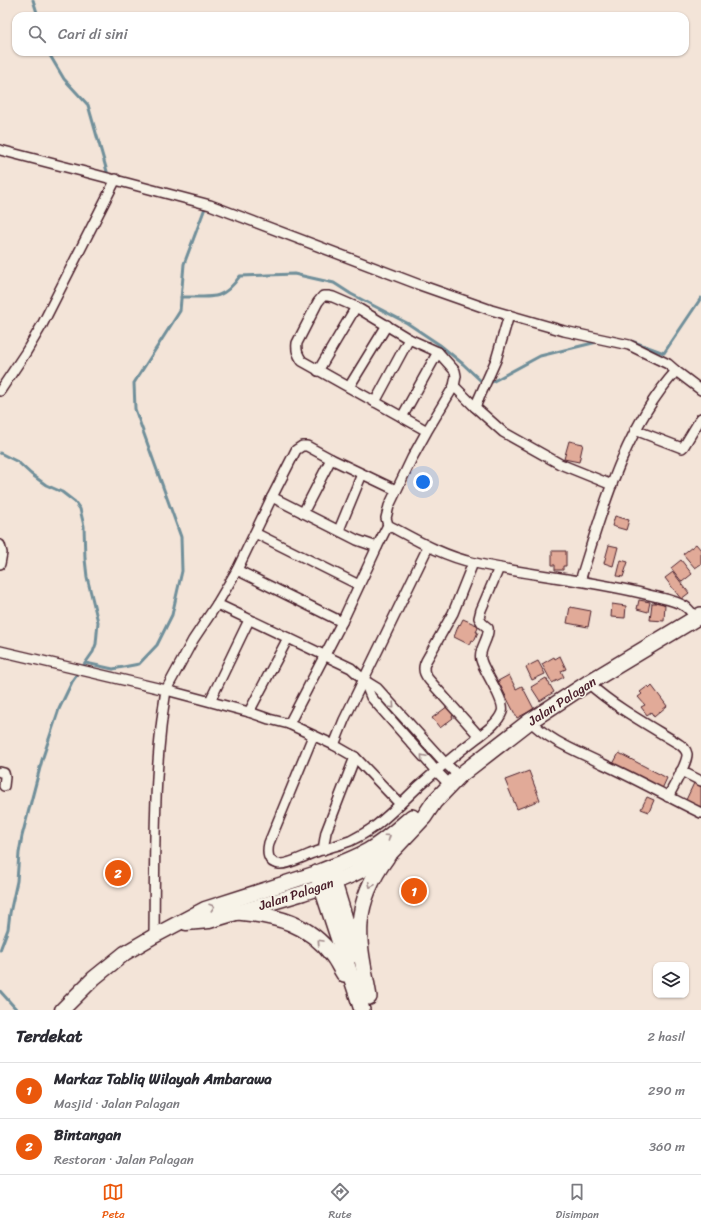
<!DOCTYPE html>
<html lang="id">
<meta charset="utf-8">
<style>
:root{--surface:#fff;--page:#f7f7f7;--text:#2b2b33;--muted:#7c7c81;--line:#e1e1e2;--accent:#ea580c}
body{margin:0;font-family:Sriracha,sans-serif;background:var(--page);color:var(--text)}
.controls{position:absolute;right:12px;bottom:12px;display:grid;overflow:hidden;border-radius:8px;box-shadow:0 1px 3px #0004}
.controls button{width:36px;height:36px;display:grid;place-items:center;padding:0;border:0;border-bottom:1px solid var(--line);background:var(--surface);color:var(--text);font:20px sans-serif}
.you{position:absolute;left:423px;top:482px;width:14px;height:14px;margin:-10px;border:3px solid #fff;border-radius:50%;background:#1a73e8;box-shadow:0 0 0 6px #1a73e833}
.badge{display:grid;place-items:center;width:26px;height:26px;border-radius:50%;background:var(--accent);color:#fff;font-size:13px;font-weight:700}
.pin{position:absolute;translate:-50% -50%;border:2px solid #fff;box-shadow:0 1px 4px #0006}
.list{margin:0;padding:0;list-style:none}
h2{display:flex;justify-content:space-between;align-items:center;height:52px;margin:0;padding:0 16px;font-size:17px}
h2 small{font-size:13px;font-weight:400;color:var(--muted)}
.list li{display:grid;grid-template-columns:26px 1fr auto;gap:12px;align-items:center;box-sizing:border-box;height:56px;padding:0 16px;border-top:1px solid var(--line)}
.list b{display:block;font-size:15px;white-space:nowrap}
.list p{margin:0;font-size:13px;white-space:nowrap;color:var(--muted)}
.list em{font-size:13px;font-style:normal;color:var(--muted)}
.icon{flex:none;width:22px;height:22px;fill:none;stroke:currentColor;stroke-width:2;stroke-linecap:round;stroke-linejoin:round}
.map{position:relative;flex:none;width:701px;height:1010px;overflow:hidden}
.search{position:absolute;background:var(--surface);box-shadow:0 1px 3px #0004;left:12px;right:12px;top:12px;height:44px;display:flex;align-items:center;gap:10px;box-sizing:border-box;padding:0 14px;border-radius:12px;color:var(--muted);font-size:15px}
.sheet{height:164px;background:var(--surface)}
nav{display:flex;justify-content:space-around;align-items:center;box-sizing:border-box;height:56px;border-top:1px solid var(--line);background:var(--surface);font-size:11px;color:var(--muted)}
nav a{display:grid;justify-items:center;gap:2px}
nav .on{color:var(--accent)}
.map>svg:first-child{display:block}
</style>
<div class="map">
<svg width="701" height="1010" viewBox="0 0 701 1010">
<rect width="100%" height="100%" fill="#f3e4d8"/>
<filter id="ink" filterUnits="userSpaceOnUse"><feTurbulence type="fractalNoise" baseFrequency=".025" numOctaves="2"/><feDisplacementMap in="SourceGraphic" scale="8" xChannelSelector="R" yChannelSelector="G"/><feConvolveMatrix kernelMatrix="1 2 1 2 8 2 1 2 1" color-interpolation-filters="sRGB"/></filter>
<g filter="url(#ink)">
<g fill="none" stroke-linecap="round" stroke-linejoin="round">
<g stroke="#708f9a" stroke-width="3">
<polyline points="33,0 38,16"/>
<polyline points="48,52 64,79 88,105 108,175"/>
<path d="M181 297C190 297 212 298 219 295 228 292 235 283 240 276L294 274 334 283 351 294 407 323 440 345 463 364 481 381 492 382 540 356 597 342"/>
<polyline points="629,341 634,342 664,353 701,298"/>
<polyline points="0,453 18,462 31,474 46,485 62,492 75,502 80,509 84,526 85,559 87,577 98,622 96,644 93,652 72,682 59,709 42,760 22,836 19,853 17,881 10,913 8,929 0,950"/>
<polyline points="86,663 113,669 139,664 157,645 172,615 182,571 181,537 135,409 134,383 180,311 184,264 205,208 203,207"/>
<polyline points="0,991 17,1010"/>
</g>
</g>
<g fill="#e1aa98" stroke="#4a1f2b">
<polygon points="569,441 583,444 579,462 564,459"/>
<polygon points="615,516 629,520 626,530 612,526"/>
<polygon points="696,544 701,550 701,564 695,568 683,554"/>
<polygon points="609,545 618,547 613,566 604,563"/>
<polygon points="552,551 566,551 566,566 563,566 563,570 555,570 555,565 552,565"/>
<polygon points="621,560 628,562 623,577 617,576"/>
<polygon points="681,560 692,574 682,582 671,568"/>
<polygon points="673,572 689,593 681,599 665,578"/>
<polygon points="656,599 664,600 663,604 665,604 664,621 650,620 652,603 656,603"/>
<polygon points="639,600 650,602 648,612 637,609"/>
<polygon points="612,604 626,606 625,618 611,617"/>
<polygon points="570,607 591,611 588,627 567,623"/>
<polygon points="463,619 479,626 476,632 478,632 474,641 472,640 470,645 454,637 459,624 460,625"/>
<polygon points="560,656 566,669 561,671 564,677 552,683 542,664 554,657 555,659"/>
<polygon points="538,661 545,674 532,680 526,667"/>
<polygon points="509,675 516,689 522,686 534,709 517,718 498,681"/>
<polygon points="546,678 554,692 540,701 531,687"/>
<polygon points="648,686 650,688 652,686 667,706 654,717 651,712 647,715 641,707 645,705 638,697 642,694 640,692"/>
<polygon points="448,706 455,714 452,716 453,718 440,728 432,718"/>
<polygon points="619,753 667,778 662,789 613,764"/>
<polygon points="529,771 540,800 517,809 505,780"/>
<polygon points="694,783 701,786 701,807 686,800"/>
<polygon points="647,797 654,800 649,812 641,809"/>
</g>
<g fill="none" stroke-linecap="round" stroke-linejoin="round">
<defs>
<g id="minor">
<polyline points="0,150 89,173 210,205 420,285 491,310 564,331 629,345 668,364 676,371"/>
<polyline points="318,371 356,307"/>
<polyline points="454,386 475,407 503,432 560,464 612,485"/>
<polyline points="349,387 387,325"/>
<polyline points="0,391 26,352 42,325 116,179"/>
<polyline points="375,402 409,339"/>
<polyline points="475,407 496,360 509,315"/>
<polyline points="402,417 438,352"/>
<polyline points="635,430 682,448 684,446 701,418"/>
<path d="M427 431 302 361C298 355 296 351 297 343L318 302 323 296H328L333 297 356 307 409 339 438 352 455 371 456 376 454 386 427 431 412 458 389 506 386 518 388 525C416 540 443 556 475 563 532 576 591 580 649 595 661 598 676 600 686 607 690 610 693 615 696 618"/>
<polyline points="396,490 331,459 307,446 302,446 296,450 272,497 237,570 217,604 351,668 364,680 377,688 445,763 459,776"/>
<polyline points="272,497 357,540 377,547"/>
<polyline points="303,513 331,459"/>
<polyline points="339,530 362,474"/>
<polyline points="255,533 359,585"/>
<polyline points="0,545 2,553 0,564"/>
<path d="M473 563 453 613 426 661C422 669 424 674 430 681L479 736"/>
<polyline points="237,570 342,622"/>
<path d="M580 581C603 508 624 429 676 371L701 390"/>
<polyline points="217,604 193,640 166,690 249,712 269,719 289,724 334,745 355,757 400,804"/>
<path d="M0 651 166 690C153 771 155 854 154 936"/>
<polyline points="364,680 371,697 436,771 450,785"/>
<path d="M588 683C616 708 648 725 679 744 683 747 686 749 687 754 688 762 672 789 668 797"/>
<polyline points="210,701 249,620"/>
<polyline points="249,712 288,638"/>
<path d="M530 721C551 742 577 751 603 764 636 779 668 797 701 813"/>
<polyline points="289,724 342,622 377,547 388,525"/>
<path d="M313 736 269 843C267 852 267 863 279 864 289 865 306 855 316 852 327 848 339 845 350 841 358 837 367 832 374 827 390 815 404 800 419 786 438 769 457 753 477 738 486 731 498 723 502 712 506 701 484 672 481 660 478 649 490 638 488 628L482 623 479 618 481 610 499 568"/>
<polyline points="334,745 344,720 428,547"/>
<polyline points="681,771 701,781"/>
<polyline points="0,772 4,773 5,777 4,786"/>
<polyline points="323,850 326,832 355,757"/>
</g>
<g id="primary">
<polyline points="186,923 209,921 303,893 321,887"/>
<polyline points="62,1010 94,978 125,953 154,936 205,909 317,873"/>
</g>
<g id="trunk">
<polyline points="331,873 356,955"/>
<polyline points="321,887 351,875 369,866 391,852 424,817 434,802 459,776 530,721 588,683 701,615"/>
<path d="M238 912C277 916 308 923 333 956 337 961 340 968 344 974"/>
<path d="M369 997C365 973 358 947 360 923 362 899 373 876 387 857"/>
<path d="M362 1010 317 873C334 866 352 860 368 851 384 842 398 829 412 817"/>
</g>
</defs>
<use href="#minor" stroke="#4a1f2b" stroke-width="12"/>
<use href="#primary" stroke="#4a1f2b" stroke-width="17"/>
<use href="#trunk" stroke="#4a1f2b" stroke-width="18"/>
<use href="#minor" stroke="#f7f3e8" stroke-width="9"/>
<use href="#primary" stroke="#f7f3e8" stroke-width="14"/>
<use href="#trunk" stroke="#f7f3e8" stroke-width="15"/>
</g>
<defs><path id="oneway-chevron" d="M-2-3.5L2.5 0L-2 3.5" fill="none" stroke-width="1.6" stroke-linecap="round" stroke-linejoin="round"/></defs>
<g stroke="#a0898a">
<use href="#oneway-chevron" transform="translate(392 706) rotate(47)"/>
<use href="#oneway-chevron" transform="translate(423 757) rotate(-131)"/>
<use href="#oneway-chevron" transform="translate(388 837) rotate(-35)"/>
<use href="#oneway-chevron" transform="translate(371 885) rotate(115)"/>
<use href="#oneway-chevron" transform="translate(212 907) rotate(-18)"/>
<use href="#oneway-chevron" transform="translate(320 942) rotate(-133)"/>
</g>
</g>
<g text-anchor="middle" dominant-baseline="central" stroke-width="3" stroke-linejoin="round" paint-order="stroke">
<g font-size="13" fill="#4a1f2b" stroke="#f7f3e8">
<text transform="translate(562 701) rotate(-33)">Jalan Palagan</text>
<text transform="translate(296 894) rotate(-18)">Jalan Palagan</text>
</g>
</g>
</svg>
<div class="controls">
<button><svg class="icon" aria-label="layers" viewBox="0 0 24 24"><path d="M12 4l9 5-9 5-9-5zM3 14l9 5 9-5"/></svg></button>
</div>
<div class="you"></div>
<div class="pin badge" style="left:414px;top:891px">1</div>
<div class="pin badge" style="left:118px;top:873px">2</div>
<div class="search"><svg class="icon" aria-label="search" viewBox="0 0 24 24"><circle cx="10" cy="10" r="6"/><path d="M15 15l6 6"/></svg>Cari di sini</div>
</div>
<section class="sheet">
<h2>Terdekat<small>2 hasil</small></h2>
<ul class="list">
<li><span class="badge">1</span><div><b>Markaz Tabliq Wilayah Ambarawa</b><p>Masjid · Jalan Palagan</p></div><em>290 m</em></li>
<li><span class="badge">2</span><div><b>Bintangan</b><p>Restoran · Jalan Palagan</p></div><em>360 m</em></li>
</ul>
</section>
<nav>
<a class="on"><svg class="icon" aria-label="map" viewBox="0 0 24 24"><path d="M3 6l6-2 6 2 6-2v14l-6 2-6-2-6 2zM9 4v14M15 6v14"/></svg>Peta</a>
<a><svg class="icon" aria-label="directions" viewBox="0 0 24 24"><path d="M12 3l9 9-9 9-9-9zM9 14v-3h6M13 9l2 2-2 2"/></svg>Rute</a>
<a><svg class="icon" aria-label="saved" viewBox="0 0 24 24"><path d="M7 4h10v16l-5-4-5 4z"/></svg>Disimpan</a>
</nav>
